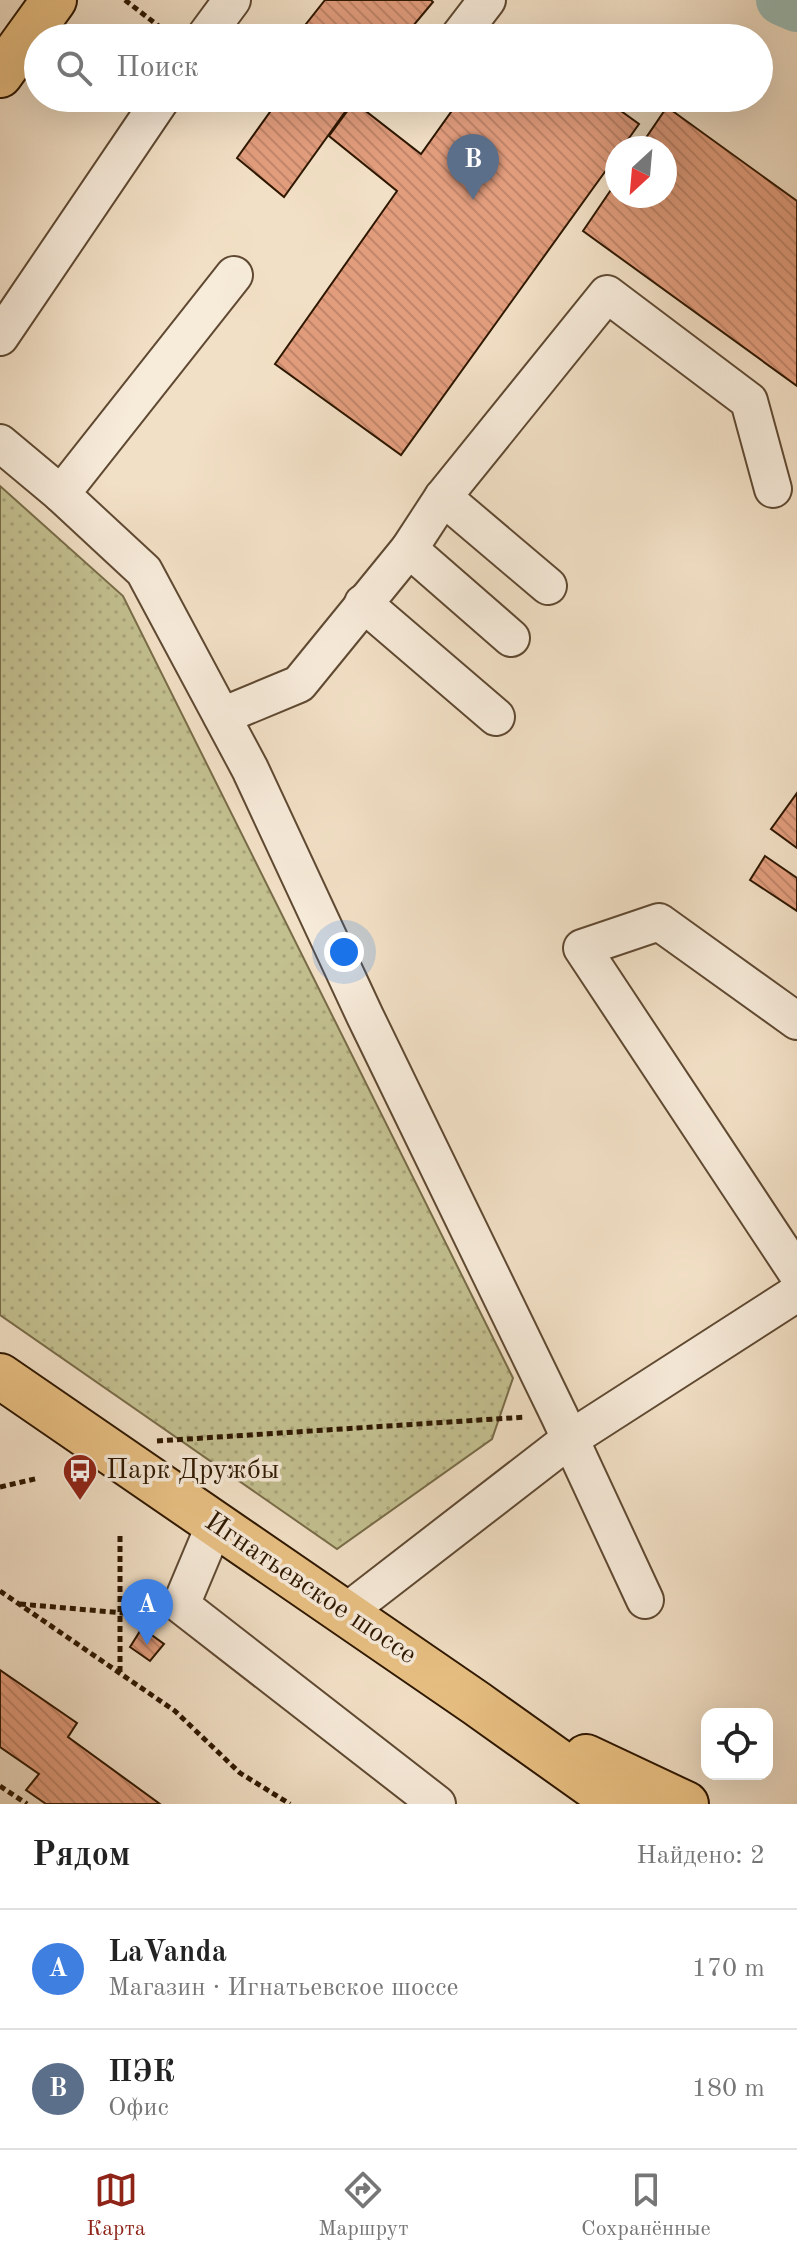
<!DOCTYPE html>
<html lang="ru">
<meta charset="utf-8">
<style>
:root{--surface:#fff;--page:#f2f2f2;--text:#222;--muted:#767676;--line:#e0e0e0;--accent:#8f2418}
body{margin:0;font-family:"Old Standard TT",serif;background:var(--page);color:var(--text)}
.controls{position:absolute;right:24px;bottom:24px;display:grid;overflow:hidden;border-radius:16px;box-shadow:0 8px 32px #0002}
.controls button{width:72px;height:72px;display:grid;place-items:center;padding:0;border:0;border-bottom:2px solid var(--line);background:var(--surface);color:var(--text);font:40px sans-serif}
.compass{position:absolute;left:605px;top:136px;width:72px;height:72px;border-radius:50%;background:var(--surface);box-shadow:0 8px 32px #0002;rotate:206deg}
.you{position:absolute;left:344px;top:952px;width:28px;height:28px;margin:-20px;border:6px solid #fff;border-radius:50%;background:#1a73e8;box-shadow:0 0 0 12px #1a73e833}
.badge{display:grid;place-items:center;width:52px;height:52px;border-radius:50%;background:var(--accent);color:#fff;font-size:26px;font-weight:700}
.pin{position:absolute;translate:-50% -66px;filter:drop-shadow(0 2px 4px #0008)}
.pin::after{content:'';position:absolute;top:42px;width:28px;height:24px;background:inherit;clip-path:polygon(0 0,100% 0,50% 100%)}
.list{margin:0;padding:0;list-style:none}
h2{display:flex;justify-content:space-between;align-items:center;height:104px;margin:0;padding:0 32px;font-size:34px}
h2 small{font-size:26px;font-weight:400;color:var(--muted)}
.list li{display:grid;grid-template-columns:52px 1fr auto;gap:24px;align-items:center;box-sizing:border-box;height:120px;padding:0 32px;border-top:2px solid var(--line)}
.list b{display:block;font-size:30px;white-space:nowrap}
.list p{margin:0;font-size:26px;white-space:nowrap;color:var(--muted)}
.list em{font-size:26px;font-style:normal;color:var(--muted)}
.icon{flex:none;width:44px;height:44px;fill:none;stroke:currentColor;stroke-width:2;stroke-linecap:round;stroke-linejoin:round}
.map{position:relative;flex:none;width:797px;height:1804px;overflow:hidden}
.search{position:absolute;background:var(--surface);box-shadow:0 8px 32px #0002;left:24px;right:24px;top:24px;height:88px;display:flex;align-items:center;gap:20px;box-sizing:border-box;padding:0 28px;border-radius:44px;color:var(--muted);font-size:30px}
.sheet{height:344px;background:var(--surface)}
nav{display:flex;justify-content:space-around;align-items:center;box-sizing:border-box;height:112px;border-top:2px solid var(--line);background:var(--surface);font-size:22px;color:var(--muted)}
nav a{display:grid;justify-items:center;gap:4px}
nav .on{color:var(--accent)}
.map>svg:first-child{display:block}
</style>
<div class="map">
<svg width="797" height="1804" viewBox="0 0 797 1804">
<defs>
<pattern id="grass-dots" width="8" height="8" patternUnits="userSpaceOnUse" patternTransform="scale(2)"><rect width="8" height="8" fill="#c3c090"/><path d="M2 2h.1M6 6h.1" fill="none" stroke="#a8a47a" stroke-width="1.8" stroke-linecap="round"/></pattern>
<pattern id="building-back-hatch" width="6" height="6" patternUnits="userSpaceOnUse" patternTransform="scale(2)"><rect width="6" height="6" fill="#e29d7d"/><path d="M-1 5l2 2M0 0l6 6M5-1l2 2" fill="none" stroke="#c2866a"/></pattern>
</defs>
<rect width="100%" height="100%" fill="#f2e0c6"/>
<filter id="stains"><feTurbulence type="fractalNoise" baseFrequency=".0025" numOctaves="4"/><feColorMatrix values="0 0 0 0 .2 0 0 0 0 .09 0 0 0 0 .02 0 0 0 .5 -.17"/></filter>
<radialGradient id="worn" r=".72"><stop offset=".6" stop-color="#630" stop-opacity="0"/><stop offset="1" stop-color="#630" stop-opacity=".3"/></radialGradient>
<polygon fill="url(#grass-dots)" stroke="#786c48" stroke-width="2" points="0,486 123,596 513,1378 492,1439 337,1549 0,1315"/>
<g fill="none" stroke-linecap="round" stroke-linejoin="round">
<polyline stroke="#9bbdb6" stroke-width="50" points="781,0 797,7"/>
</g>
<g fill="url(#building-back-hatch)" stroke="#2e1700" stroke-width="2">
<polygon points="325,0 431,0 433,2 403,38 334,38 327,32 322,38 295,38"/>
<polygon points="509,30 520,38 504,38"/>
<polygon points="280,98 355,98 284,197 237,158"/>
<polygon points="461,98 603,98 639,124 622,148 617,148 617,155 401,455 275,364 397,191 329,136 354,102 421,154"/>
<polygon points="667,107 797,201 797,386 583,231 617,181 617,196 665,196 665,148 639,148"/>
<polygon points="797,793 797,848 771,829"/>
<polygon points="765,856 797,878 797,911 750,880"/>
<polygon points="142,1628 164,1644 150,1661 130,1647"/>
<polygon points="0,1670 77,1723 68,1737 160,1804 46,1804 26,1790 39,1774 0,1747"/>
</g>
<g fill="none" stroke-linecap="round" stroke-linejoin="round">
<defs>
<g id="minor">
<polyline points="204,38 232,0"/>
<polyline points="458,38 487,0"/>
<polyline points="234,275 61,494 144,571 250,769 365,1016 559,1415 645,1600"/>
<polyline points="0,337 162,98"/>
<polyline points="0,443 61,494"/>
<polyline points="443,497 548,586"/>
<polyline points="409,549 511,638"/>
<polyline points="363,603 496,717"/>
<polyline points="222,716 299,684 409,549 443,497 607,294 749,401 773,489"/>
<polyline points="797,1021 659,922 582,948 797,1273"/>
<polyline points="215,1524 181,1605 437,1804"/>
<polyline points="345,1613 570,1439 797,1293"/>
</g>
<g id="major">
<polyline points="0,75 54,0"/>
<polyline points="0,1376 476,1703 618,1804"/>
<polyline points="586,1757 686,1804"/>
</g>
</defs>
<use href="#minor" stroke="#5f4932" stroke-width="40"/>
<use href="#major" stroke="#2e1700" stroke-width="48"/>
<g stroke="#2e1700" stroke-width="5" stroke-dasharray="6 4" stroke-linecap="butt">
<polyline points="125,0 174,38"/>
<polyline points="157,1441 526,1417"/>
<polyline points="0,1487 39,1478"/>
<polyline points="0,1591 175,1711 240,1773 290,1804"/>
<polyline points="20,1604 135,1614"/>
<polyline points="120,1672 120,1536"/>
<polyline points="0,1786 27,1804"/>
</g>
<use href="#minor" stroke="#f7ebda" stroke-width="36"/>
<use href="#major" stroke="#e9c083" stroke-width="44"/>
</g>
<defs>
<symbol id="bus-pin" viewBox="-11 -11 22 30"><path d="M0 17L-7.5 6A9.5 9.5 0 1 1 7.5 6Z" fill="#8f2418" stroke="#f7ebda"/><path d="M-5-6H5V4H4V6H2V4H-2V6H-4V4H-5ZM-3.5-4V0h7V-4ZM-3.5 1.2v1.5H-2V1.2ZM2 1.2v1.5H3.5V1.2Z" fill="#fff"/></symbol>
</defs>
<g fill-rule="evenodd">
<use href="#bus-pin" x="60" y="1451" width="40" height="54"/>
</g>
<g text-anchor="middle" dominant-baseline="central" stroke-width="7" stroke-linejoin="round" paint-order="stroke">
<g font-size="28" fill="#2e1700" stroke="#f7ebda" text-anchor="start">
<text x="106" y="1471">Парк Дружбы</text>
</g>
<g font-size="28" fill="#2e1700" stroke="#f7ebda">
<text transform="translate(310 1589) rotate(34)">Игнатьевское шоссе</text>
</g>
</g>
<rect width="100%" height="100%" filter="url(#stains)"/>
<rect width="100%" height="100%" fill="url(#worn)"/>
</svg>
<div class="controls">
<button><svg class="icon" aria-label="locate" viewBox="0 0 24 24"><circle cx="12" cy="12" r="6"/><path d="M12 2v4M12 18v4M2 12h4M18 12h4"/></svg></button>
</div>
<svg class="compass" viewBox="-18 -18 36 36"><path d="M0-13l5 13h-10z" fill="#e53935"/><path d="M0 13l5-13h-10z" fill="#767676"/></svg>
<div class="you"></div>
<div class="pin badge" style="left:147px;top:1645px;background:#3f7fe0">A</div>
<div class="pin badge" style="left:473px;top:200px;background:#5c6f8a">B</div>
<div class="search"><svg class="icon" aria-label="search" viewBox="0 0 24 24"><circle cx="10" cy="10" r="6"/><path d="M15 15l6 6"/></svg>Поиск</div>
</div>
<section class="sheet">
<h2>Рядом<small>Найдено: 2</small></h2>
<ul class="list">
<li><span class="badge" style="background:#3f7fe0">A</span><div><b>LaVanda</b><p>Магазин · Игнатьевское шоссе</p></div><em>170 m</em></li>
<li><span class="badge" style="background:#5c6f8a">B</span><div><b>ПЭК</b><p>Офис</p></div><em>180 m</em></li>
</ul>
</section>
<nav>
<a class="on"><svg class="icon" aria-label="map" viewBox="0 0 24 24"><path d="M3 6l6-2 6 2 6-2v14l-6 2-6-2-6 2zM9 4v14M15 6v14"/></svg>Карта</a>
<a><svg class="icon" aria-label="directions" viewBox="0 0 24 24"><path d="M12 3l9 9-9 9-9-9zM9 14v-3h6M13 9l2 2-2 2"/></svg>Маршрут</a>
<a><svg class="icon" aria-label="saved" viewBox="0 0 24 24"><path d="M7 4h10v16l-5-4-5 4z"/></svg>Сохранённые</a>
</nav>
